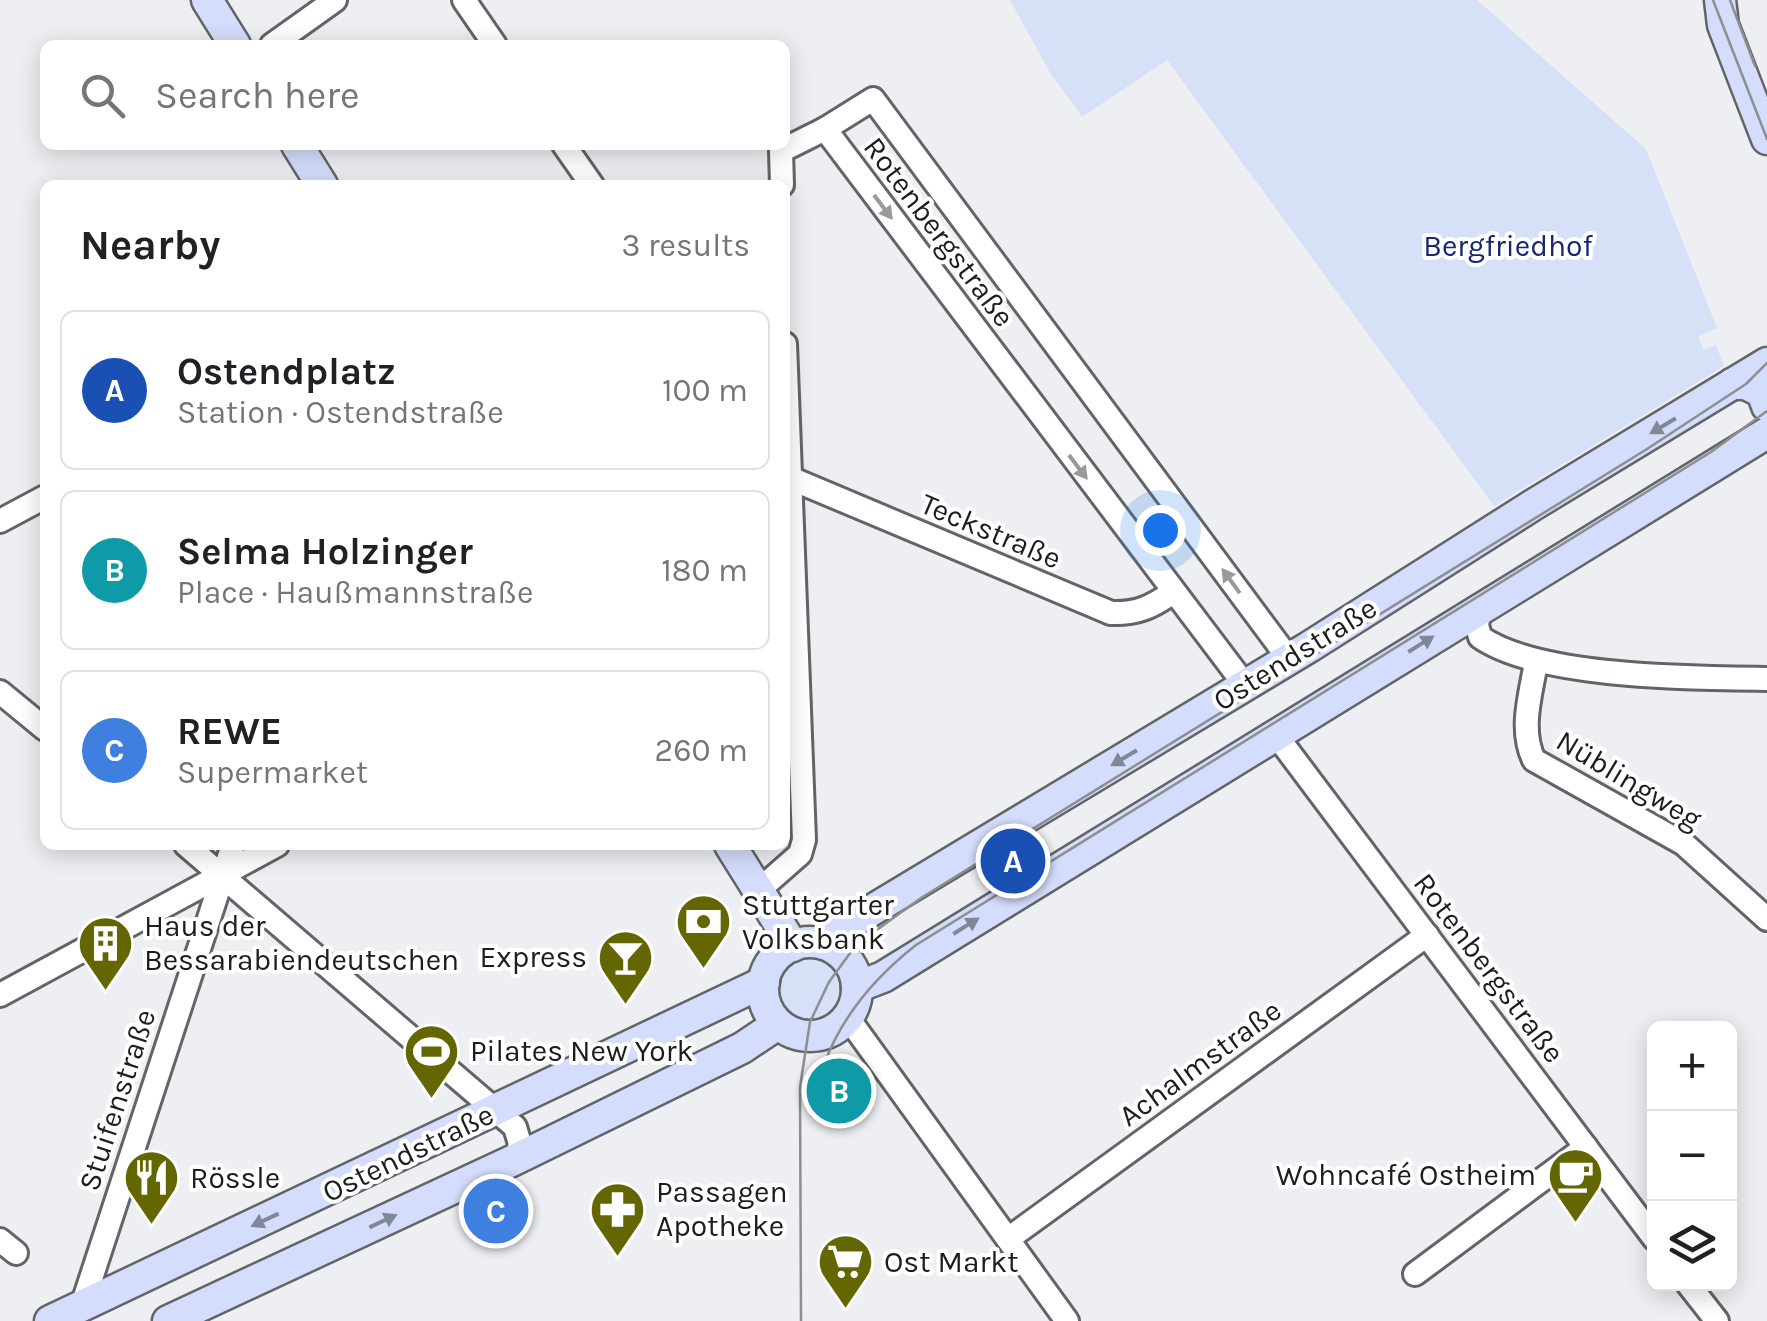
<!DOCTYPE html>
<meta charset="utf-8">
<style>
:root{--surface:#fff;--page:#f6f6f6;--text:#202124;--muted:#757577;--line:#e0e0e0;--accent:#111827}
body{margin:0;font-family:Karla,sans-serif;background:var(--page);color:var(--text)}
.controls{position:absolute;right:30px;bottom:30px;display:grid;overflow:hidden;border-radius:15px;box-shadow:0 5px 25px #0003}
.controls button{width:90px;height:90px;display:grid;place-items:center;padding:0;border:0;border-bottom:2px solid var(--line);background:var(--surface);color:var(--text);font:50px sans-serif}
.you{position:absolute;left:1160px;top:530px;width:35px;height:35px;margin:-25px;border:8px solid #fff;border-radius:50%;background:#1a73e8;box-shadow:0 0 0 15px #1a73e833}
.badge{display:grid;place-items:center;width:65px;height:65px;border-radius:50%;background:var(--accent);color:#fff;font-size:32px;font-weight:700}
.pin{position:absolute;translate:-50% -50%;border:5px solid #fff;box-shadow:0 2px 10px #0006}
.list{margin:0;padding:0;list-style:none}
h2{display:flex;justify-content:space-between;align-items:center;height:130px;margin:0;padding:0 40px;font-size:42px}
h2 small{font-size:32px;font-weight:400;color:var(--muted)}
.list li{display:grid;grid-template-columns:65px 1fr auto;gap:30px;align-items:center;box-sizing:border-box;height:160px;margin:0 20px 20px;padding:0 20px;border:2px solid var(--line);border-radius:15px}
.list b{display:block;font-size:38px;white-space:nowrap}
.list p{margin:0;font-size:32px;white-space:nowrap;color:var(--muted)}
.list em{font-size:32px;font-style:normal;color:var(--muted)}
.icon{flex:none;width:55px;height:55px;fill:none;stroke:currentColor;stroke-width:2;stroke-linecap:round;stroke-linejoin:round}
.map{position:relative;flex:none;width:1767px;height:1321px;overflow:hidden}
.search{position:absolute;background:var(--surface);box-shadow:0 5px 25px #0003;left:40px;top:40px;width:750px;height:110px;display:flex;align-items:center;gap:25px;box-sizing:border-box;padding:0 35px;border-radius:15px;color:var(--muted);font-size:38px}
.panel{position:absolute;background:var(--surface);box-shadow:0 5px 25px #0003;left:40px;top:180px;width:750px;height:670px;border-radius:15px}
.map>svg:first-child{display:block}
</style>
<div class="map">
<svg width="1767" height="1321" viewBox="0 0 1767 1321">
<rect width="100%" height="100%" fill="#edeff2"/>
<g fill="#d6e0f7">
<polygon points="1010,0 1477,0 1646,149 1717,328 1698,337 1704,350 1716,345 1724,366 1494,506 1167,60 1082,117 1049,71"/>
<circle cx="811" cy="989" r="31"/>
</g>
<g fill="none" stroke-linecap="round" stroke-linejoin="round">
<defs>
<g id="street">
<polyline points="464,0 495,45"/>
<polyline points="272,45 335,0"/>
<polyline points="825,129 1245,685"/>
<polyline points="564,145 592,185"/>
<polyline points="782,185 781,151 825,129 873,99 1289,659"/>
<path d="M785 476 1111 613C1137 614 1152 607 1173 592"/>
<polyline points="0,521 45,497"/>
<path d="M1480 607 1477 625 1480 637C1539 678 1693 678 1767 679"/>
<path d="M1536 662C1531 694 1519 729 1534 760L1684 844 1767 919"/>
<polyline points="0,692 45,729"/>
<polyline points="1276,735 1654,1238"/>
<polyline points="186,845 515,1127 520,1144 516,1159"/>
<polyline points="759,890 800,854 804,840 785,344"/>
<polyline points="0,995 277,845"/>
<polyline points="848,1018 1067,1321"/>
<polyline points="1008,1239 1427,935"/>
<polyline points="0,1240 16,1253"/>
<polyline points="1415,1274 1586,1147"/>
<polyline points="1688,1284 1717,1321"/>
<polyline points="82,1306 233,845"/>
</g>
<g id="secondary">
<polyline points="207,0 235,45"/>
<polyline points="1720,0 1723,25 1767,139"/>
<polyline points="297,145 322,185"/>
<polyline points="1732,384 1746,384 1762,392 1767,406"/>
<polyline points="730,845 793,946"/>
<circle cx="810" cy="989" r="47"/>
<polyline points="824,944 849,924 1309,647 1533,505 1767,363"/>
<polyline points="857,987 883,977 1767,433"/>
<polyline points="50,1321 764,982"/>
<polyline points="168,1321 516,1159 742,1048 778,1024"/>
</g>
</defs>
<use href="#street" stroke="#626467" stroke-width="28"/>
<use href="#secondary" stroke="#626467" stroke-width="35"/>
<use href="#street" stroke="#fff" stroke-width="22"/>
<use href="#secondary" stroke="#d4ddfb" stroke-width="30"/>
<g stroke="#8d8e90" stroke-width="2.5">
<polyline points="1713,0 1767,139"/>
<polyline points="1730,0 1755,66"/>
<path d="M812 1116C820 1044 860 989 916 945L1711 452 1767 411"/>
<polyline points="801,1321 800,1087 810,1022 829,982 856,945 921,898 1647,449 1746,384 1767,363"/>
</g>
</g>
<defs><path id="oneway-solid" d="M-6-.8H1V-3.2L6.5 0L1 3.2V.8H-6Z" transform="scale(2.5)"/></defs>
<g fill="#99999a">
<use href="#oneway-solid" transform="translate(883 207) rotate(53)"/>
<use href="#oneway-solid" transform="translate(1078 467) rotate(53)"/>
<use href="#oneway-solid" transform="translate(1231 581) rotate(-126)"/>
</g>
<g fill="#828798">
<use href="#oneway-solid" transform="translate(1663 426) rotate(149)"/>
<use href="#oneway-solid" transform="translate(1421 644) rotate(-32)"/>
<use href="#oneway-solid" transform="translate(1124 758) rotate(149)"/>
<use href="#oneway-solid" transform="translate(966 926) rotate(-32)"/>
<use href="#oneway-solid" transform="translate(265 1220) rotate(155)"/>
<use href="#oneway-solid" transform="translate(383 1221) rotate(-25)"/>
</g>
<defs>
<symbol id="bank-pin" viewBox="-11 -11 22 30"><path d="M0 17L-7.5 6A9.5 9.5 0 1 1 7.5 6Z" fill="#646601" stroke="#fff"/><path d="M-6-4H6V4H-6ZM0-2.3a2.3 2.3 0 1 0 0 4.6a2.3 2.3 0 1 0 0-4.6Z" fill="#fff"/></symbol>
<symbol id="building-pin" viewBox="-11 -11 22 30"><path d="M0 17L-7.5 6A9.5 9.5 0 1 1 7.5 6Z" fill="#646601" stroke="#fff"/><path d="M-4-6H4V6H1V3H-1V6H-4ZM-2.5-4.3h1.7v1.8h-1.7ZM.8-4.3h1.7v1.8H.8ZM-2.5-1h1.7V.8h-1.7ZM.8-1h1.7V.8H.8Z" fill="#fff"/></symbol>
<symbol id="bar-pin" viewBox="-11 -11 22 30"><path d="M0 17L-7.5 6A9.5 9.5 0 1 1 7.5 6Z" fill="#646601" stroke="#fff"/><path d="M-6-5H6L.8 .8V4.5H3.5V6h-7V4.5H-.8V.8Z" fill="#fff"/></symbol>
<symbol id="stadium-pin" viewBox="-11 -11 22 30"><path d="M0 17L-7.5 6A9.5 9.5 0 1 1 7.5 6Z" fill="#646601" stroke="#fff"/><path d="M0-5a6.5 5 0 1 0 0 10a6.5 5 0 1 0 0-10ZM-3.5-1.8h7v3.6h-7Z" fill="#fff"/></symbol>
<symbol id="cafe-pin" viewBox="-11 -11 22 30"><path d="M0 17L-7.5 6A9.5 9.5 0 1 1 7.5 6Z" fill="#646601" stroke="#fff"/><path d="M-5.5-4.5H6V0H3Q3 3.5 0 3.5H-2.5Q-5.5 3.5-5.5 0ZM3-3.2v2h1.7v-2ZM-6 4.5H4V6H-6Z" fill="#fff"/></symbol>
<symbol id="restaurant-pin" viewBox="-11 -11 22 30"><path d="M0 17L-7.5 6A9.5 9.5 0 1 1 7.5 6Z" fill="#646601" stroke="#fff"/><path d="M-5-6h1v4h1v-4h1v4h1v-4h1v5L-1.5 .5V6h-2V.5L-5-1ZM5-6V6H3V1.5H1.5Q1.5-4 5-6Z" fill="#fff"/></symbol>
<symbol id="pharmacy-pin" viewBox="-11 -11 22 30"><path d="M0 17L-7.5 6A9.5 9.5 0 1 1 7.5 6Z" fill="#646601" stroke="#fff"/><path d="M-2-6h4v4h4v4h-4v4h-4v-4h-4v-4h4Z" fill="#fff"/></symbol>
<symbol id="supermarket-pin" viewBox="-11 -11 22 30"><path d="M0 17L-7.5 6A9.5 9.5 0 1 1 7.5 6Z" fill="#646601" stroke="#fff"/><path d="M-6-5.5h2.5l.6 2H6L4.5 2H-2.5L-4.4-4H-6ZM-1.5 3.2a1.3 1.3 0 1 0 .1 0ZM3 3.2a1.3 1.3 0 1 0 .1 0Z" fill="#fff"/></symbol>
</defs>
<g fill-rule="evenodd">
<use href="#bank-pin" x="672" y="890" width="63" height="86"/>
<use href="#building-pin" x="74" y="912" width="63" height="86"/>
<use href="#bar-pin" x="594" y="926" width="63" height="86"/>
<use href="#stadium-pin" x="400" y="1020" width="63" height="86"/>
<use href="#cafe-pin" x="1544" y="1144" width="63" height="86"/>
<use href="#restaurant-pin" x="120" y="1146" width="63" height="86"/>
<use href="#pharmacy-pin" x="586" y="1178" width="63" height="86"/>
<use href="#supermarket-pin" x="814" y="1230" width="63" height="86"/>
</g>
<g text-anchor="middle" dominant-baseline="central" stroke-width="8" stroke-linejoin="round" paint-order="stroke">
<g font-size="30" fill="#1d1d1e" stroke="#fff">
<text transform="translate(939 232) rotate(53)">Rotenbergstraße</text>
<text transform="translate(991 531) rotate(23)">Teckstraße</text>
<text transform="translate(1295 654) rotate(-32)">Ostendstraße</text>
<text transform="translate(1629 780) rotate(31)">Nüblingweg</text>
<text transform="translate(1489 968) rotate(53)">Rotenbergstraße</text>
<text transform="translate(1200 1063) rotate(-36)">Achalmstraße</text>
<text transform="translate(117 1100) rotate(-72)">Stuifenstraße</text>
<text transform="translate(408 1153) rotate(-26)">Ostendstraße</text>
</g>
<g font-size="30" fill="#162672" stroke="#fff">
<text x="1508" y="246">Bergfriedhof</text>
</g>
<g font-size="30" fill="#1d1d1e" stroke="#fff" text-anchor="start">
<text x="742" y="905">Stuttgarter<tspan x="742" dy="34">Volksbank</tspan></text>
<text x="144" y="926">Haus der<tspan x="144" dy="34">Bessarabiendeutschen</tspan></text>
<text x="587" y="957" text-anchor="end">Express</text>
<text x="470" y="1051">Pilates New York</text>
<text x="1536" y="1175" text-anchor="end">Wohncafé Ostheim</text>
<text x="190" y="1178">Rössle</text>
<text x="656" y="1192">Passagen<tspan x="656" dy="34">Apotheke</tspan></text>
<text x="884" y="1262">Ost Markt</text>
</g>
</g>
</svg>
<div class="controls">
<button>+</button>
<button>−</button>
<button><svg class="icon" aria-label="layers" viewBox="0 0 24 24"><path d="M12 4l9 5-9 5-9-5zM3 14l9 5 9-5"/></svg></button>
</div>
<div class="you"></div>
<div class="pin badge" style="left:1013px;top:861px;background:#1a4fb4">A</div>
<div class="pin badge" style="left:839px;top:1091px;background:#0f9aa8">B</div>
<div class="pin badge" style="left:496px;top:1211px;background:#3f7fe0">C</div>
<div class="search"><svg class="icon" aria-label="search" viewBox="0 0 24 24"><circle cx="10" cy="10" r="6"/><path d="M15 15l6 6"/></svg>Search here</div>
<section class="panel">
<h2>Nearby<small>3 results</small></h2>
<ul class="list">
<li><span class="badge" style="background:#1a4fb4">A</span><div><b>Ostendplatz</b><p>Station · Ostendstraße</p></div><em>100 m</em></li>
<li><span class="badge" style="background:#0f9aa8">B</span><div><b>Selma Holzinger</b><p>Place · Haußmannstraße</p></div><em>180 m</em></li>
<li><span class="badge" style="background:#3f7fe0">C</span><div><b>REWE</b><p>Supermarket</p></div><em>260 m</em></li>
</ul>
</section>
</div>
